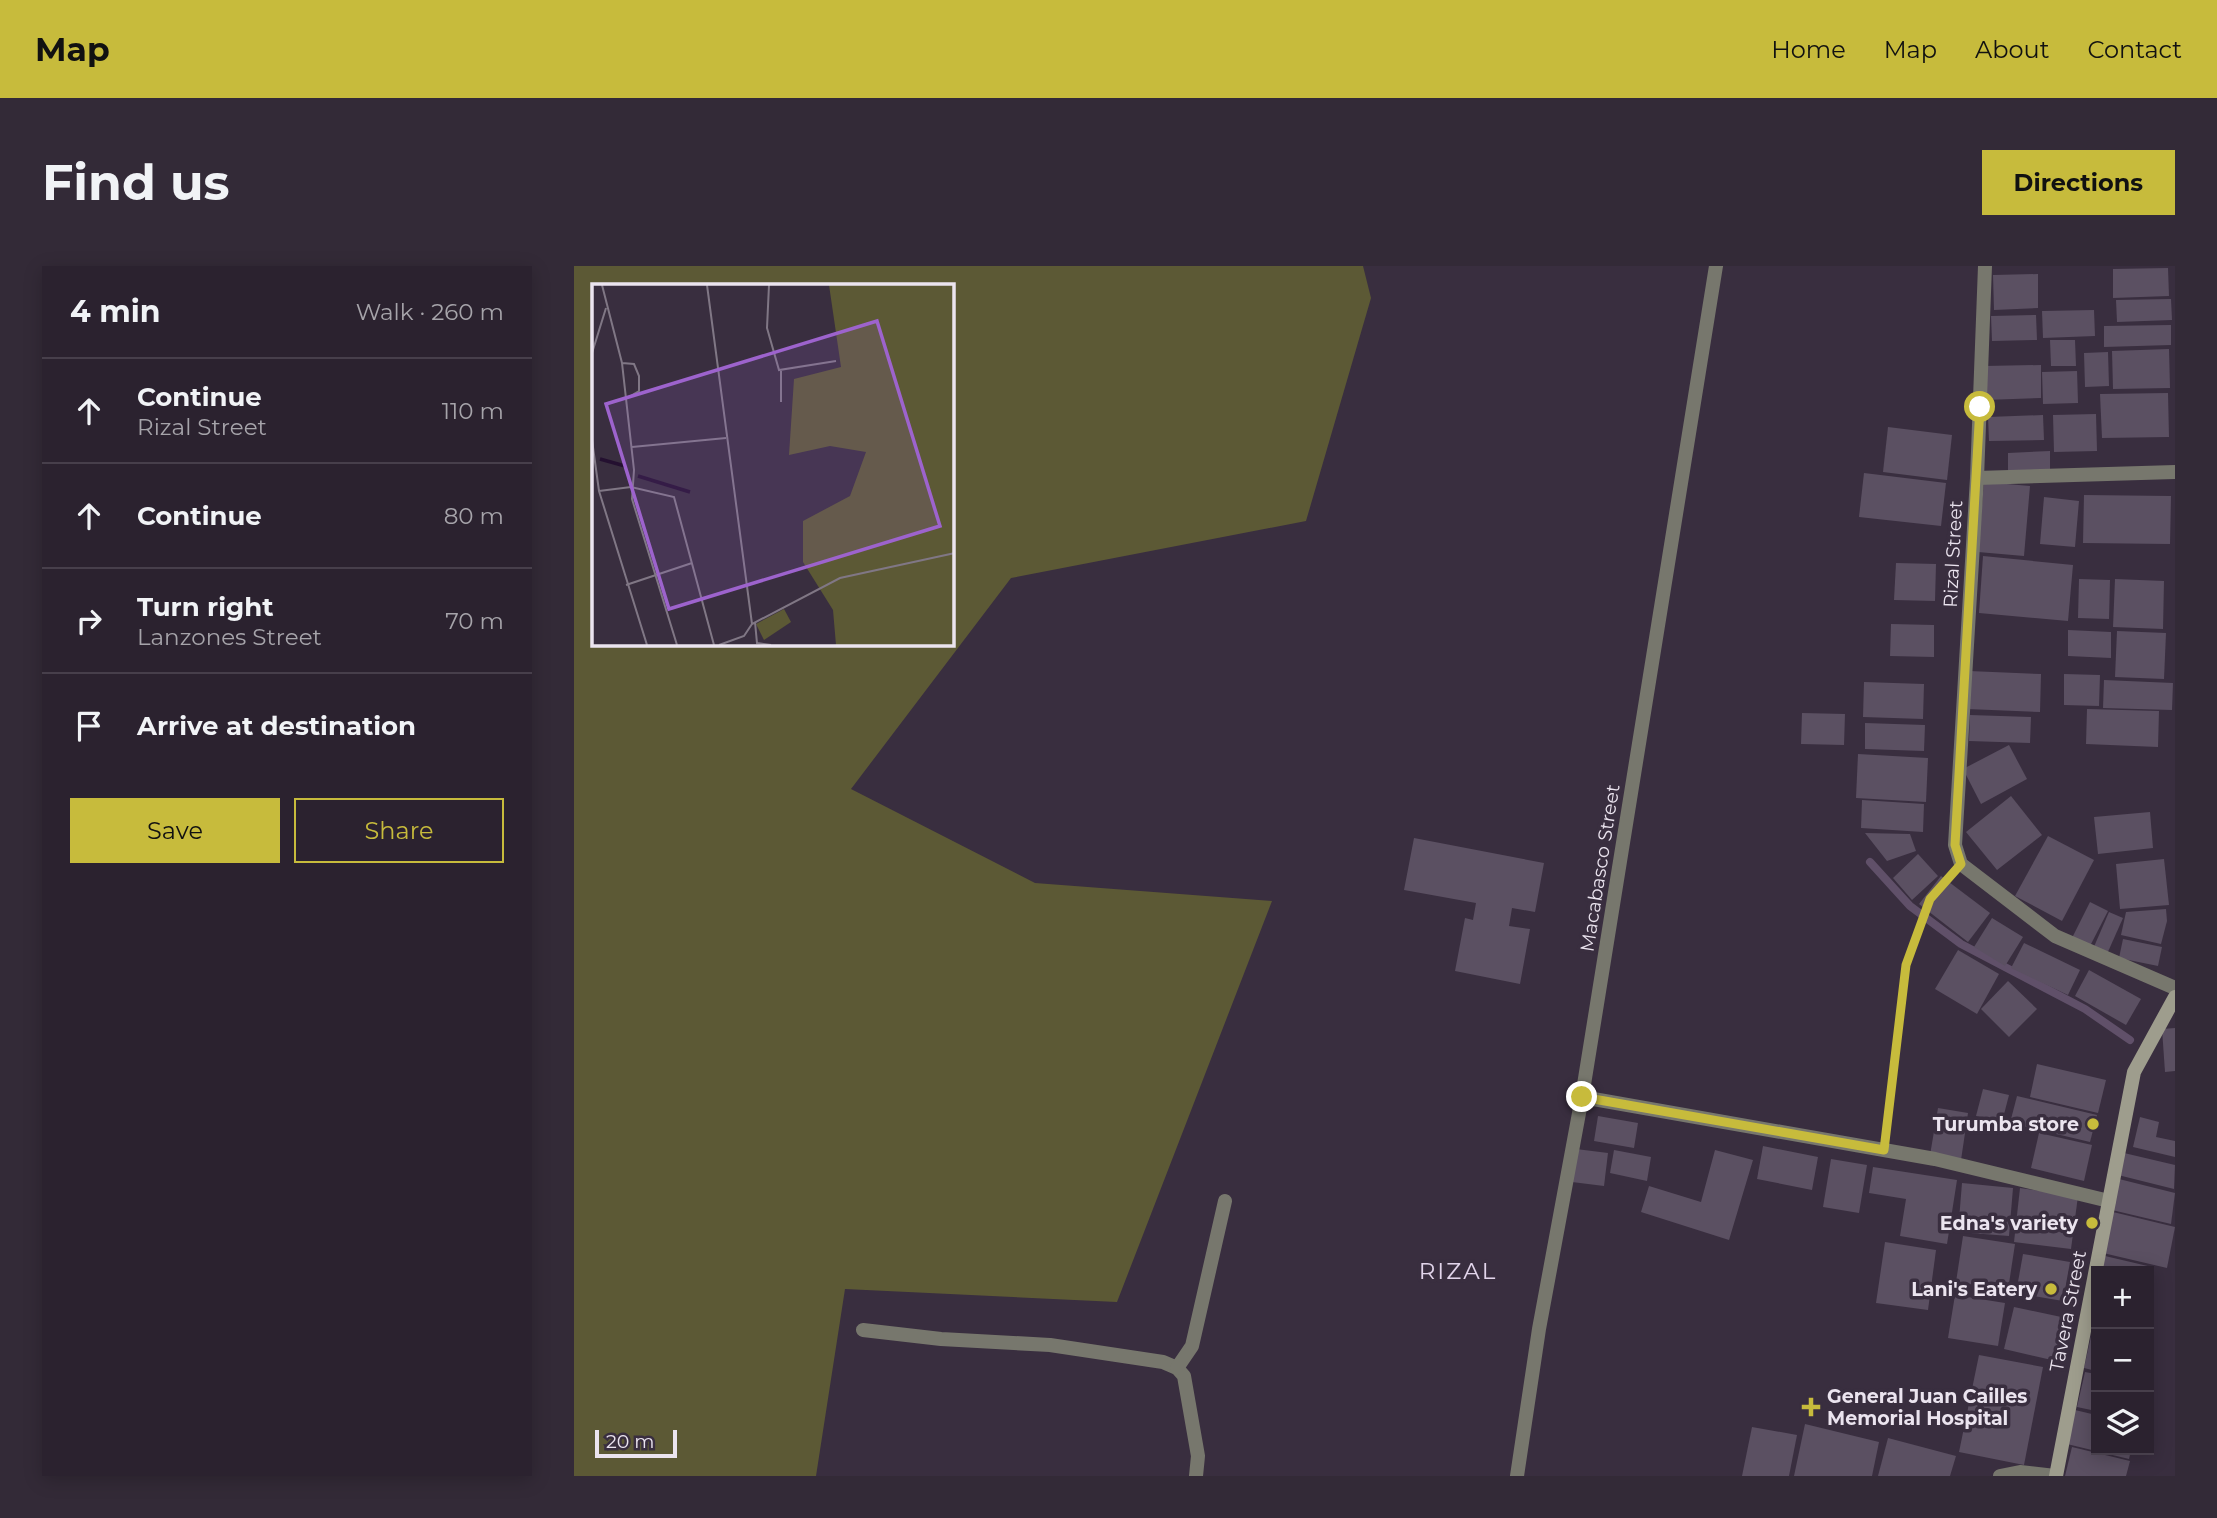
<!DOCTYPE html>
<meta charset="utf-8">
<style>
:root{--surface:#2b222f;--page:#332a37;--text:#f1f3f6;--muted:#a6a4aa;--line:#473f4b;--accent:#c7bb3c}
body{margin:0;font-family:Montserrat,sans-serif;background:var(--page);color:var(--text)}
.controls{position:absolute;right:21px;bottom:21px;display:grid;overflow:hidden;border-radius:0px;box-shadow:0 4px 18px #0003}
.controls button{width:63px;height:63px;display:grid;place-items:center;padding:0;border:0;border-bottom:2px solid var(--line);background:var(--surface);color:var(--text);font:35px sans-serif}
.scale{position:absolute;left:21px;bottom:18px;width:82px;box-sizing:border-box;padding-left:7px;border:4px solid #ebe4ef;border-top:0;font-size:19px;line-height:24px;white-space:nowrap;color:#ebe4ef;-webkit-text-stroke:5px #392e3f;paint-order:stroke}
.stop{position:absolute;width:21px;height:21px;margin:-16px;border:5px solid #c7bb3c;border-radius:50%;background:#fff}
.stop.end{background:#c7bb3c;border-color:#fff;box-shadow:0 2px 7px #0008}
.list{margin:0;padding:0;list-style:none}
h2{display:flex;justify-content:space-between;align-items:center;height:91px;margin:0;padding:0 28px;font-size:30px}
h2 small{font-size:23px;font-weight:400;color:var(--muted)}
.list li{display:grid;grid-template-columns:46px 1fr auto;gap:21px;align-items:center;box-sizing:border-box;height:105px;padding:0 28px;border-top:2px solid var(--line)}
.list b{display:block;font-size:26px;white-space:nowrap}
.list p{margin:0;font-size:23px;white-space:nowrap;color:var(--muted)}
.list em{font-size:23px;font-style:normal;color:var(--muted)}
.actions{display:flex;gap:14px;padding:21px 28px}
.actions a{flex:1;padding:16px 0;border:2px solid var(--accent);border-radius:0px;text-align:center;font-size:24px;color:var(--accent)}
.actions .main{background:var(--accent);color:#111}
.icon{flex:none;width:38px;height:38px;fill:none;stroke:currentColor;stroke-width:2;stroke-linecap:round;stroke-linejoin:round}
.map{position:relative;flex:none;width:1601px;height:1210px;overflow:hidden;border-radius:0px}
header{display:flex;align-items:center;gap:42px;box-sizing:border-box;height:98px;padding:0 35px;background:var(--accent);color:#111}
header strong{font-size:33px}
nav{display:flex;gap:38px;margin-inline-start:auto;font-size:24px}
.intro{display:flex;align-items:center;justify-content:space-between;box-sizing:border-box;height:168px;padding:0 42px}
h1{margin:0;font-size:49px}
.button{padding:18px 32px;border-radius:0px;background:var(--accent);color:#111;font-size:24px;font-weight:700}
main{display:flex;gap:42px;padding:0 42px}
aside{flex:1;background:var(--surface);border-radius:0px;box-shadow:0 4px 18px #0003}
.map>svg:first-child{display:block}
</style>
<header>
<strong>Map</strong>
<nav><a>Home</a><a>Map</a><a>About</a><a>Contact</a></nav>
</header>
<div class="intro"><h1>Find us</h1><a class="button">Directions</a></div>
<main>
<aside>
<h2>4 min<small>Walk · 260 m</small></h2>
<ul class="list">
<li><svg class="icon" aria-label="ahead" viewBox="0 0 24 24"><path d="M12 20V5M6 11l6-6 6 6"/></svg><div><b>Continue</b><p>Rizal Street</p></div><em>110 m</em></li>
<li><svg class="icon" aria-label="ahead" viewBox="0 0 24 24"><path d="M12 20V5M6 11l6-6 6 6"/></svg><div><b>Continue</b></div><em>80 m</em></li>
<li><svg class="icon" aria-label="right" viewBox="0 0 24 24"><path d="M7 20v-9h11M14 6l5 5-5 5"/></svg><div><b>Turn right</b><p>Lanzones Street</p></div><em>70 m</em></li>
<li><svg class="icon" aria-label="arrive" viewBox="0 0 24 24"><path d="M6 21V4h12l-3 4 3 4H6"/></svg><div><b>Arrive at destination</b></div></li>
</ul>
<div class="actions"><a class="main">Save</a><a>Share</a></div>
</aside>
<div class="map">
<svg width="1601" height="1210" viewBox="0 0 1601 1210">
<rect width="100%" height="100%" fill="#392e3f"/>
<path fill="#5c5935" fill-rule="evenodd" d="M0 0H789L797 32 732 255 437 312 277 523 461 617 698 635 543 1036 271 1023 242 1210H0ZM19 19H378V378H19Z"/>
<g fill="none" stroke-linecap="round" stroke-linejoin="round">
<polyline stroke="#605069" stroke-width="8" points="1296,596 1336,640 1387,678 1511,743 1556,774"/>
</g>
<g fill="#5b5062">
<polygon points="1594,2 1595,30 1539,32 1539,3"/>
<polygon points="1464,8 1464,42 1420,44 1419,9"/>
<polygon points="1597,33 1598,54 1543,56 1542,34"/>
<polygon points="1520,44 1521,70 1469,72 1468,45"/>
<polygon points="1462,49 1463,74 1418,75 1417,50"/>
<polygon points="1597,59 1597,79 1530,81 1530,60"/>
<polygon points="1476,74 1501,74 1502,100 1477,100"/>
<polygon points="1595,83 1596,122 1539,123 1538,85"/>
<polygon points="1534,86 1535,120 1511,121 1510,87"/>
<polygon points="1467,99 1467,132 1411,134 1410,100"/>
<polygon points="1503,105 1504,137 1469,138 1468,106"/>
<polygon points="1594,127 1595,171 1528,172 1526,128"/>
<polygon points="1522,148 1523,185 1480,186 1479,149"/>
<polygon points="1469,149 1470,174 1415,175 1414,151"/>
<polygon points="1314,161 1378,169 1373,214 1309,206"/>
<polygon points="1476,185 1476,209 1434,209 1434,187"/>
<polygon points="1290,207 1372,217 1367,260 1285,251"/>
<polygon points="1410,216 1456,220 1450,290 1404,286"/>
<polygon points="1510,229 1597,230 1596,278 1509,277"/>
<polygon points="1470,231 1505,235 1501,281 1466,278"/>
<polygon points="1409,290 1499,299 1494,355 1405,347"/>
<polygon points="1322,297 1362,298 1361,335 1320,334"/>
<polygon points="1505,313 1536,314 1535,353 1504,352"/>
<polygon points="1541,313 1590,315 1589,363 1539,361"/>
<polygon points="1317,358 1360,359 1360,391 1316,390"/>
<polygon points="1494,364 1537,366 1537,392 1494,390"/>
<polygon points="1543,365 1592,367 1590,413 1541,411"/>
<polygon points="1395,405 1467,408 1466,446 1393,443"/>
<polygon points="1490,408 1526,409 1525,440 1490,439"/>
<polygon points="1530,414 1599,417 1598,444 1529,442"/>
<polygon points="1290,416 1350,418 1349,453 1289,451"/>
<polygon points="1513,443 1585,445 1584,481 1512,478"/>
<polygon points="1228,447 1271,448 1270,479 1227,478"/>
<polygon points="1396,449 1457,451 1456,477 1395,475"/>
<polygon points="1291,457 1351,459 1350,485 1291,483"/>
<polygon points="1435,479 1453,513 1407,538 1389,503"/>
<polygon points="1284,488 1354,492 1352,536 1282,532"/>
<polygon points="1437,530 1468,569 1423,604 1392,566"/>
<polygon points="1288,534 1350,538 1349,566 1287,562"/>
<polygon points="1576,546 1579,582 1524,588 1520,551"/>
<polygon points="1291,567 1336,568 1342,585 1313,595"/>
<polygon points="1474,570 1520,594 1488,655 1441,630"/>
<polygon points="840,572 970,597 961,646 938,642 935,660 956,663 946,718 881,705 891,652 899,654 902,637 830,624"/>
<polygon points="1344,588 1364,610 1338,634 1319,612"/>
<polygon points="1590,593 1595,639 1546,643 1542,598"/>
<polygon points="1367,610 1416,647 1394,676 1345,638"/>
<polygon points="1516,636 1534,645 1516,680 1498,672"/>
<polygon points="1592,643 1593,655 1587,678 1547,669 1552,646"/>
<polygon points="1535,646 1549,652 1533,688 1519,683"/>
<polygon points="1418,652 1449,671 1431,700 1400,681"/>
<polygon points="1549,673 1588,681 1584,700 1545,692"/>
<polygon points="1450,677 1506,704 1494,729 1437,702"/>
<polygon points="1384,684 1425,708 1403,748 1361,723"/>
<polygon points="1515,704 1567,733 1552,759 1501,730"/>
<polygon points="1434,715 1463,743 1435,771 1407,743"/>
<polygon points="1601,762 1601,805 1591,806 1588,763"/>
<polygon points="1463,798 1532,814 1524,847 1456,831"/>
<polygon points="1409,823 1435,829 1428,856 1402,850"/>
<polygon points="1443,830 1523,849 1516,876 1436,857"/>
<polygon points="1364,842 1394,847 1387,894 1356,889"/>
<polygon points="1024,850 1064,857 1060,882 1020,875"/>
<polygon points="1566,851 1585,856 1582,871 1601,875 1601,891 1559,881"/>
<polygon points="1465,867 1518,879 1510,915 1457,902"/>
<polygon points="1189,880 1244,891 1238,924 1183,913"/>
<polygon points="1002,883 1034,887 1030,920 998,916"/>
<polygon points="1040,884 1077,891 1073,915 1036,907"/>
<polygon points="1141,884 1179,894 1155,974 1067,946 1075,920 1127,936"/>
<polygon points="1550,887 1601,899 1600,923 1544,909"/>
<polygon points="1257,893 1293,899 1285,947 1249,941"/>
<polygon points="1299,901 1383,914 1373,978 1326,970 1332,933 1295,927"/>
<polygon points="1545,913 1601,927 1597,958 1538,944"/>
<polygon points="1388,917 1439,922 1435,970 1384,966"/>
<polygon points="1446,922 1504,930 1497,983 1440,976"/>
<polygon points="1539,946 1601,961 1593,1002 1529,987"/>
<polygon points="1389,970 1441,978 1434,1024 1382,1016"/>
<polygon points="1311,976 1362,984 1354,1044 1302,1037"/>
<polygon points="1449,988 1496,996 1489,1035 1442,1027"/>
<polygon points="1531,990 1578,1001 1576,1012 1575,1005 1527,1005"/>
<polygon points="1381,1029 1431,1037 1424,1080 1374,1072"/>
<polygon points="1440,1041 1492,1052 1482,1095 1430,1083"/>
<polygon points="1521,1052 1522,1052 1522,1105 1510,1102"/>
<polygon points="1405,1089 1469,1101 1450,1199 1385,1186"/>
<polygon points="1511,1106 1522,1108 1522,1145 1503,1141"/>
<polygon points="1501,1144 1522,1149 1522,1184 1557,1184 1555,1193 1493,1178"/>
<polygon points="1231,1158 1305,1176 1298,1210 1220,1210"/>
<polygon points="1178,1161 1223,1169 1215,1210 1168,1210"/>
<polygon points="1314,1172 1382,1190 1376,1210 1304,1210"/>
<polygon points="1498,1181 1556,1195 1552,1210 1491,1210"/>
</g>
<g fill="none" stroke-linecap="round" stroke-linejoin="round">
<polyline stroke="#6f6574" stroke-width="4.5" stroke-dasharray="3.5 3.5" stroke-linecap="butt" points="1312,866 1332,699 1356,633 1375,611"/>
<polyline stroke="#77776d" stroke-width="14" points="1426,1210 1446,1206 1481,1210"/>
<g stroke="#77776d" stroke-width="14">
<polyline points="1411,0 1403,212 1381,579 1387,598 1481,670 1601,722"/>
<polyline points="1403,212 1601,206"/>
<polyline points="1008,831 1361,893 1535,935"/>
<polyline points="289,1064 367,1073 476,1079 589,1096 603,1102 610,1110 624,1190 622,1210"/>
<polyline points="603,1102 618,1080 651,935"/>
<polyline points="943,1210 965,1063 1008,831 1142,0"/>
</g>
<polyline stroke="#9e9d8d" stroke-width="14" points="1482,1210 1560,806 1601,731"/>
</g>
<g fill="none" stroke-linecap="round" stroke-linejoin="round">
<polyline stroke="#c7bb3c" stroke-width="9" points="1008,831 1310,884 1332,699 1356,633 1387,598 1381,579 1406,141"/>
</g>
<g fill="#c7bb3c" stroke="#392e3f" stroke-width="2.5">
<circle cx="1519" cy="858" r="7"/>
<circle cx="1518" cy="957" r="7"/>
<circle cx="1477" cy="1023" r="7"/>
<path d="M1233.5 1130.5h7v7h7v7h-7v7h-7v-7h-7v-7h7z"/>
</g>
<g text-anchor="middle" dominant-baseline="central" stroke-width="7" stroke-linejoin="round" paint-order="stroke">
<g font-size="19" fill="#ebe4ef" stroke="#392e3f">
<text transform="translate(1379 288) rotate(-87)">Rizal Street</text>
<text transform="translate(1026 602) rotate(-81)">Macabasco Street</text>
<text transform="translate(1494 1045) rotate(-79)">Tavera Street</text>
</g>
<g font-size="19" font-weight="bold" fill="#ebe4ef" stroke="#392e3f" text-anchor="end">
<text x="1505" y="858">Turumba store</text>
<text x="1504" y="957">Edna's variety</text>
<text x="1463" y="1023">Lani's Eatery</text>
<text x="1253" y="1130" text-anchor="start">General Juan Cailles<tspan x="1253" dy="22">Memorial Hospital</tspan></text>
</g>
<g font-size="23" letter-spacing="2" fill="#e2d5eb" stroke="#392e3f">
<text x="884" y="1005">RIZAL</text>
</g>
</g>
<g transform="translate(18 18)">
<rect width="362" height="362" fill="#392e3f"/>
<path d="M237 1H362V361H244L241 326 211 278V237L258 212 274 168 238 162 197 171 202 95 249 83ZM192 325 199 338 172 356 164 340Z" fill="#5c5935"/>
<path fill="none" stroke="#241030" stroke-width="3.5" d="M8 175 33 182M46 192 98 208"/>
<path fill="none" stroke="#807785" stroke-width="2" d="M10 1 30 79 42 186 40 215 85 361M115 1 160 340M177 1 175 44 187 86 244 77M0 69 14 24M30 79 42 80 47 92V107L35 114M189 87V118M0 156 7 207 55 361M40 163 134 154M7 207 39 203 82 213 122 361M34 301 100 279M163 338 165 359 179 361M127 361 152 352 160 340 248 294 363 269"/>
<path fill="#9d63cd" fill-opacity="0.15" stroke="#9d63cd" stroke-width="3.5" d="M285 37 348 242 77 325 14 120Z"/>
<rect width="362" height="362" fill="none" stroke="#ebe4ef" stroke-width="3.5"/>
</g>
</svg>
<div class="controls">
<button>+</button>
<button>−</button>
<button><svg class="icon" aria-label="layers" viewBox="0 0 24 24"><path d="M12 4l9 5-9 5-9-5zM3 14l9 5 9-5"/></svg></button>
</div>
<div class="scale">20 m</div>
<div class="stop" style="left:1406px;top:141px"></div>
<div class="stop end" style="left:1008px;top:831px"></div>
</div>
</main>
